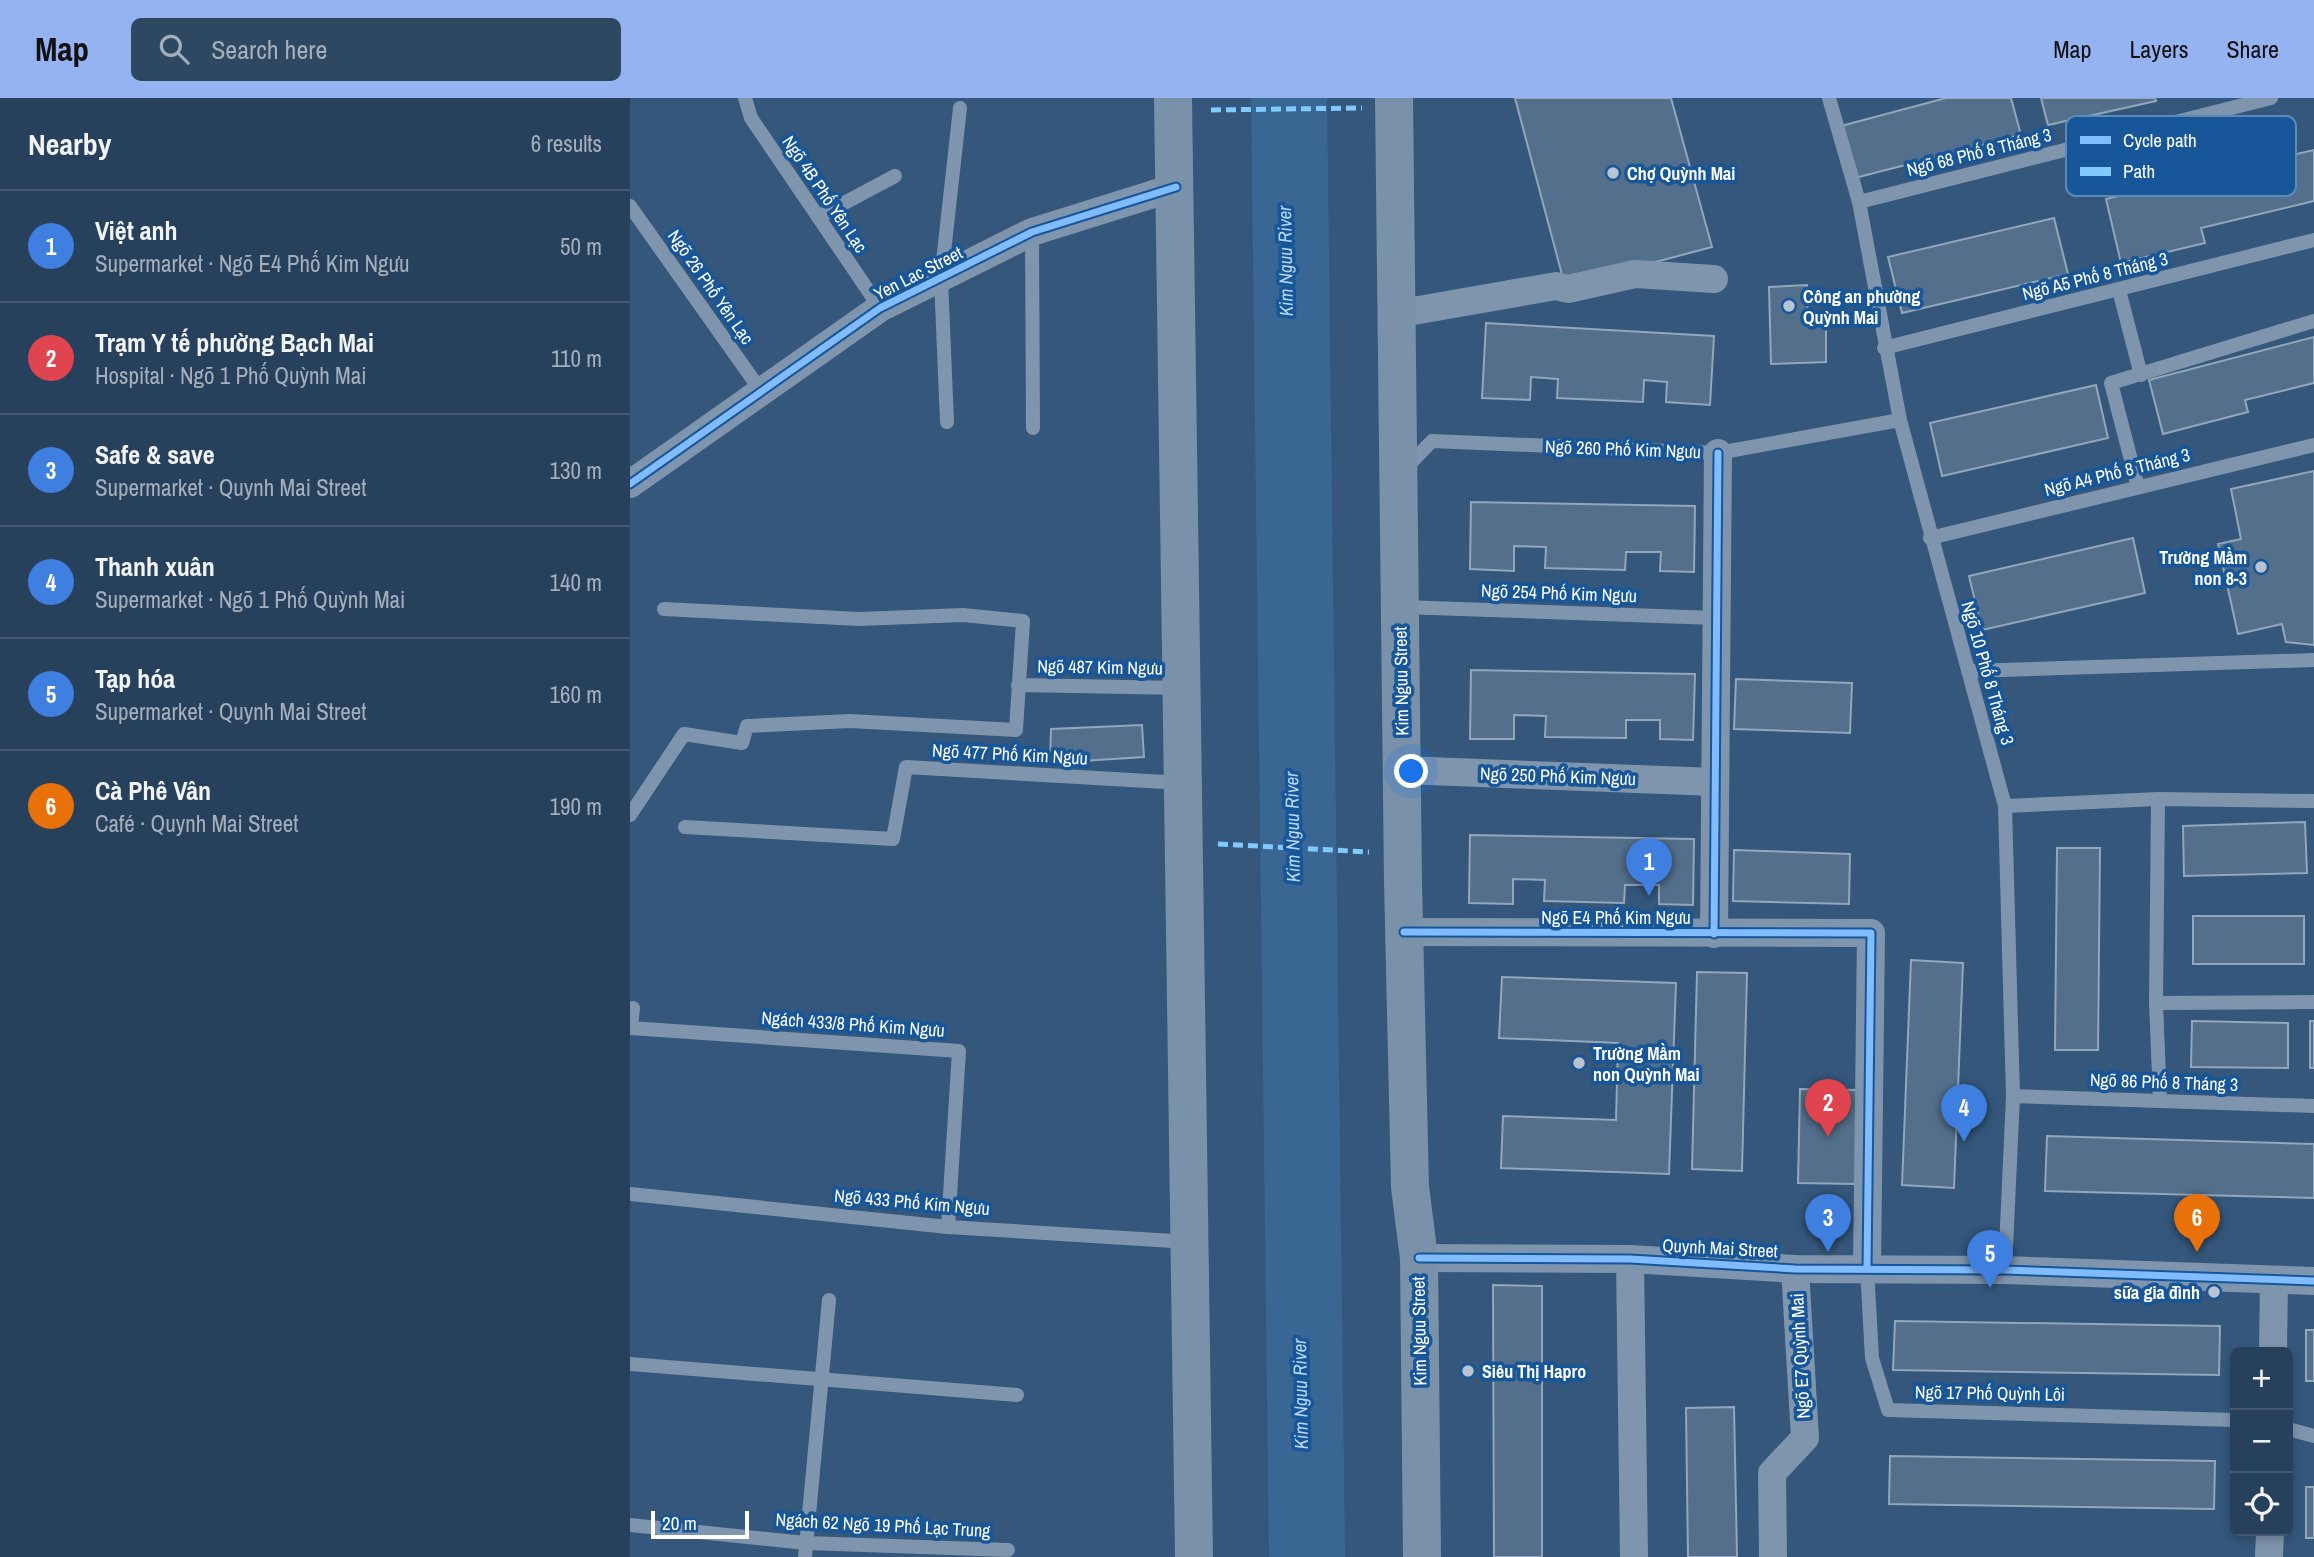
<!DOCTYPE html>
<meta charset="utf-8">
<style>
:root{--surface:#27415c;--page:#2f4862;--text:#f1f3f6;--muted:#a4afbb;--line:#435a72;--accent:#95b2f1}
body{margin:0;font-family:"Archivo Narrow",sans-serif;background:var(--page);color:var(--text)}
.controls{position:absolute;right:21px;bottom:21px;display:grid;overflow:hidden;border-radius:10px;box-shadow:0 4px 10px #0003}
.controls button{width:63px;height:63px;display:grid;place-items:center;padding:0;border:0;border-bottom:2px solid var(--line);background:var(--surface);color:var(--text);font:35px sans-serif}
.scale{position:absolute;left:21px;bottom:18px;width:98px;box-sizing:border-box;padding-left:7px;border:4px solid #fff;border-top:0;font-size:19px;line-height:24px;white-space:nowrap;color:#fff;-webkit-text-stroke:5px #175698;paint-order:stroke}
.you{position:absolute;left:782px;top:674px;width:24px;height:24px;margin:-18px;border:5px solid #fff;border-radius:50%;background:#1a73e8;box-shadow:0 0 0 10px #1a73e833}
.badge{display:grid;place-items:center;width:46px;height:46px;border-radius:50%;background:var(--accent);color:#fff;font-size:23px;font-weight:700}
.pin{position:absolute;translate:-50% -58px;filter:drop-shadow(0 2px 4px #0008)}
.pin::after{content:'';position:absolute;top:37px;width:24px;height:21px;background:inherit;clip-path:polygon(0 0,100% 0,50% 100%)}
.list{margin:0;padding:0;list-style:none}
h2{display:flex;justify-content:space-between;align-items:center;height:91px;margin:0;padding:0 28px;font-size:30px}
h2 small{font-size:23px;font-weight:400;color:var(--muted)}
.list li{display:grid;grid-template-columns:46px 1fr auto;gap:21px;align-items:center;box-sizing:border-box;height:112px;padding:0 28px;border-top:2px solid var(--line)}
.list b{display:block;font-size:26px;white-space:nowrap}
.list p{margin:0;font-size:23px;white-space:nowrap;color:var(--muted)}
.list em{font-size:23px;font-style:normal;color:var(--muted)}
.icon{flex:none;width:38px;height:38px;fill:none;stroke:currentColor;stroke-width:2;stroke-linecap:round;stroke-linejoin:round}
.map{position:relative;flex:none;width:1684px;height:1459px;overflow:hidden}
header{display:flex;align-items:center;gap:42px;box-sizing:border-box;height:98px;padding:0 35px;background:var(--accent);color:#111}
header strong{font-size:33px}
nav{display:flex;gap:38px;margin-inline-start:auto;font-size:24px}
.search{width:490px;height:63px;background:var(--page);display:flex;align-items:center;gap:18px;box-sizing:border-box;padding:0 24px;border-radius:10px;color:var(--muted);font-size:26px}
main{display:flex}
aside{flex:1;background:var(--surface)}
.map>svg:first-child{display:block}
</style>
<header>
<strong>Map</strong>
<div class="search"><svg class="icon" aria-label="search" viewBox="0 0 24 24"><circle cx="10" cy="10" r="6"/><path d="M15 15l6 6"/></svg>Search here</div>
<nav><a>Map</a><a>Layers</a><a>Share</a></nav>
</header>
<main>
<aside>
<h2>Nearby<small>6 results</small></h2>
<ul class="list">
<li><span class="badge" style="background:#3f7fe0">1</span><div><b>Việt anh</b><p>Supermarket · Ngõ E4 Phố Kim Ngưu</p></div><em>50 m</em></li>
<li><span class="badge" style="background:#e0444e">2</span><div><b>Trạm Y tế phường Bạch Mai</b><p>Hospital · Ngõ 1 Phố Quỳnh Mai</p></div><em>110 m</em></li>
<li><span class="badge" style="background:#3f7fe0">3</span><div><b>Safe &amp; save</b><p>Supermarket · Quynh Mai Street</p></div><em>130 m</em></li>
<li><span class="badge" style="background:#3f7fe0">4</span><div><b>Thanh xuân</b><p>Supermarket · Ngõ 1 Phố Quỳnh Mai</p></div><em>140 m</em></li>
<li><span class="badge" style="background:#3f7fe0">5</span><div><b>Tạp hóa</b><p>Supermarket · Quynh Mai Street</p></div><em>160 m</em></li>
<li><span class="badge" style="background:#e8710a">6</span><div><b>Cà Phê Vân</b><p>Café · Quynh Mai Street</p></div><em>190 m</em></li>
</ul>
</aside>
<div class="map">
<svg width="1684" height="1459" viewBox="0 0 1684 1459">
<rect width="100%" height="100%" fill="#34577b"/>
<polygon fill="#3a6694" points="621,0 697,0 715,1459 639,1459"/>
<g fill="#536f8b" stroke="#93a6ba" stroke-width="2">
<polygon points="885,0 1041,0 1082,149 935,188"/>
<polygon points="1316,0 1381,0 1391,37 1225,80 1211,28"/>
<polygon points="1411,0 1525,0 1526,3 1418,27"/>
<polygon points="1684,52 1684,103 1571,130 1575,145 1491,165 1476,101"/>
<polygon points="1424,120 1438,176 1272,215 1258,159"/>
<polygon points="1177,187 1178,227 1196,227 1196,264 1141,266 1139,189"/>
<polygon points="856,225 1084,238 1080,307 1036,304 1037,284 1014,282 1013,304 927,300 928,281 901,279 900,302 852,300"/>
<polygon points="1684,239 1684,285 1615,302 1618,314 1533,336 1519,282"/>
<polygon points="1466,287 1478,340 1312,378 1300,325"/>
<polygon points="1684,373 1684,547 1656,544 1652,526 1608,536 1588,446 1611,441 1601,391"/>
<polygon points="841,404 1065,408 1064,474 1030,473 1031,454 996,454 995,472 915,470 916,449 884,448 884,473 840,471"/>
<polygon points="1503,440 1515,495 1352,532 1339,478"/>
<polygon points="841,572 1065,576 1063,642 1030,641 1030,622 996,622 996,640 915,639 916,618 884,617 884,641 840,641"/>
<polygon points="1106,581 1222,585 1220,635 1104,631"/>
<polygon points="512,627 514,659 420,665 421,631"/>
<polygon points="1675,724 1677,775 1554,778 1553,728"/>
<polygon points="840,737 1064,741 1063,807 1029,806 1029,787 995,787 994,805 914,803 915,782 883,781 883,806 839,805"/>
<polygon points="1427,750 1470,750 1468,952 1425,952"/>
<polygon points="1104,752 1220,756 1219,806 1103,803"/>
<rect x="1563" y="818" width="111" height="48"/>
<polygon points="1281,862 1333,865 1324,1090 1272,1087"/>
<polygon points="1067,874 1117,875 1112,1073 1062,1071"/>
<polygon points="872,879 1046,885 1039,1076 871,1070 873,1018 986,1022 988,945 869,940"/>
<polygon points="1562,923 1658,925 1658,970 1561,969"/>
<rect x="1680" y="923" width="4" height="47"/>
<polygon points="1170,991 1229,992 1226,1086 1168,1085"/>
<polygon points="1417,1038 1684,1046 1684,1100 1415,1093"/>
<polygon points="863,1187 912,1188 912,1459 864,1459"/>
<polygon points="1265,1223 1590,1228 1589,1277 1263,1272"/>
<rect x="1676" y="1232" width="8" height="51"/>
<polygon points="1104,1309 1107,1459 1058,1459 1056,1310"/>
<polygon points="1260,1358 1585,1363 1584,1411 1259,1406"/>
<rect x="1676" y="1389" width="8" height="51"/>
</g>
<g fill="none" stroke-linecap="round" stroke-linejoin="round">
<g stroke="#7f95ad" stroke-width="14">
<polyline points="115,0 121,20 250,210"/>
<polyline points="1199,0 1229,104 1270,322 1375,708 1383,998 1375,1172"/>
<polyline points="1229,104 1641,0"/>
<polyline points="0,108 131,293"/>
<polyline points="188,119 265,78"/>
<polyline points="402,134 403,330"/>
<polyline points="1489,192 1511,277"/>
<polyline points="1254,250 1684,142"/>
<polyline points="317,324 311,181 330,10"/>
<polyline points="775,371 802,343 1088,355 1270,322"/>
<polyline points="1508,389 1481,285 1684,223"/>
<polyline points="1300,440 1684,347"/>
<polyline points="772,509 1085,520"/>
<polyline points="1338,573 1684,562"/>
<polyline points="388,587 551,590"/>
<polyline points="1528,701 1526,905 1530,1003"/>
<polyline points="1375,708 1528,701 1684,703"/>
<polyline points="0,717 54,636 112,645 117,628 220,623 386,632 393,523 333,517 229,521 34,511"/>
<polyline points="55,729 263,741 276,669 552,685"/>
<polyline points="1526,905 1684,904"/>
<polyline points="3,910 1,930 329,953 318,1129"/>
<polyline points="1383,998 1684,1008"/>
<polyline points="0,1096 318,1129 559,1144"/>
<polyline points="1237,1170 1242,1260 1258,1312 1605,1322"/>
<polyline points="0,1266 387,1297"/>
<polyline points="1658,1331 1684,1338"/>
<polyline points="0,1427 176,1445 378,1452"/>
<polyline points="175,1459 199,1202"/>
</g>
<g stroke="#7f95ad" stroke-width="28">
<polyline points="766,216 926,188 938,191 1005,176 1084,181"/>
<polyline points="0,386 250,210 402,134 546,89"/>
<polyline points="772,672 1085,684"/>
<polyline points="774,834 1241,835 1237,1170"/>
<polyline points="1084,836 1088,355"/>
<polyline points="789,1160 1000,1161 1165,1171 1375,1172 1684,1183"/>
<polyline points="1000,1161 1004,1459"/>
<polyline points="1643,1254 1644,1182"/>
<polyline points="1143,1459 1142,1375 1175,1340 1165,1171"/>
<polyline points="1639,1459 1640,1433"/>
</g>
<g stroke="#7991a9" stroke-width="38">
<polyline points="543,0 564,1459"/>
<polyline points="764,0 773,784 780,1089 789,1160 792,1459"/>
</g>
<g stroke="#80caff" stroke-width="5" stroke-dasharray="10 5" stroke-linecap="butt">
<polyline points="581,12 732,10"/>
<polyline points="588,746 739,754"/>
</g>
<defs>
<g id="cycleway">
<polyline points="0,386 250,210 402,134 546,89"/>
<polyline points="774,834 1241,835 1237,1170"/>
<polyline points="1084,836 1088,355"/>
<polyline points="789,1160 1000,1161 1165,1171 1375,1172 1684,1183"/>
</g>
</defs>
<use href="#cycleway" stroke="#175698" stroke-width="11"/>
<use href="#cycleway" stroke="#80bcff" stroke-width="7"/>
</g>
<g fill="#b8c4d1" stroke="#175698" stroke-width="2.5">
<circle cx="983" cy="75" r="7"/>
<circle cx="1159" cy="208" r="7"/>
<circle cx="1631" cy="469" r="7"/>
<circle cx="949" cy="965" r="7"/>
<circle cx="1584" cy="1194" r="7"/>
<circle cx="838" cy="1273" r="7"/>
</g>
<g text-anchor="middle" dominant-baseline="central" stroke-width="7" stroke-linejoin="round" paint-order="stroke">
<g font-size="18" fill="#fff" stroke="#175698">
<text transform="translate(1349 54) rotate(-14)">Ngõ 68 Phố 8 Tháng 3</text>
<text transform="translate(195 96) rotate(56)">Ngõ 4B Phố Yên Lạc</text>
<text transform="translate(288 175) rotate(-27)">Yen Lac Street</text>
<text transform="translate(1465 178) rotate(-14)">Ngõ A5 Phố 8 Tháng 3</text>
<text transform="translate(81 189) rotate(55)">Ngõ 26 Phố Yên Lạc</text>
<text transform="translate(993 351) rotate(2)">Ngõ 260 Phố Kim Ngưu</text>
<text transform="translate(1487 374) rotate(-14)">Ngõ A4 Phố 8 Tháng 3</text>
<text transform="translate(929 495) rotate(2)">Ngõ 254 Phố Kim Ngưu</text>
<text transform="translate(470 569) rotate(1)">Ngõ 487 Kim Ngưu</text>
<text transform="translate(1358 575) rotate(74)">Ngõ 10 Phố 8 Tháng 3</text>
<text transform="translate(771 583) rotate(-91)">Kim Nguu Street</text>
<text transform="translate(380 656) rotate(3)">Ngõ 477 Phố Kim Ngưu</text>
<text transform="translate(928 678) rotate(2)">Ngõ 250 Phố Kim Ngưu</text>
<text x="986" y="819">Ngõ E4 Phố Kim Ngưu</text>
<text transform="translate(223 926) rotate(4)">Ngách 433/8 Phố Kim Ngưu</text>
<text transform="translate(1534 984) rotate(2)">Ngõ 86 Phố 8 Tháng 3</text>
<text transform="translate(282 1104) rotate(5)">Ngõ 433 Phố Kim Ngưu</text>
<text transform="translate(1090 1150) rotate(3)">Quynh Mai Street</text>
<text transform="translate(789 1233) rotate(-91)">Kim Nguu Street</text>
<text transform="translate(1170 1258) rotate(-93)">Ngõ E7 Quỳnh Mai</text>
<text transform="translate(1360 1295) rotate(1)">Ngõ 17 Phố Quỳnh Lôi</text>
<text transform="translate(253 1427) rotate(3)">Ngách 62 Ngõ 19 Phố Lạc Trung</text>
</g>
<g font-size="18" font-weight="bold" fill="#fff" stroke="#175698" text-anchor="start">
<text x="997" y="75">Chợ Quỳnh Mai</text>
<text x="1173" y="198">Công an phường<tspan x="1173" dy="21">Quỳnh Mai</tspan></text>
<text x="1617" y="459" text-anchor="end">Trường Mầm<tspan x="1617" dy="21">non 8-3</tspan></text>
<text x="963" y="955">Trường Mầm<tspan x="963" dy="21">non Quỳnh Mai</tspan></text>
<text x="1570" y="1194" text-anchor="end">sữa gia đình</text>
<text x="852" y="1273">Siêu Thị Hapro</text>
</g>
<g font-size="19" font-style="italic" fill="#b7d8f8" stroke="#175698">
<text transform="translate(655 163) rotate(-91)">Kim Nguu River</text>
<text transform="translate(662 729) rotate(-91)">Kim Nguu River</text>
<text transform="translate(670 1296) rotate(-91)">Kim Nguu River</text>
</g>
</g>
<rect x="1436" y="18" width="230" height="80" rx="10" fill="#175698" stroke="#5d89b7" stroke-width="2"/>
<rect x="1450" y="38" width="31" height="8" fill="#80bcff"/>
<rect x="1450" y="69" width="31" height="9" fill="#80caff"/>
<g font-size="19" fill="#fff">
<text x="1493" y="49">Cycle path</text>
<text x="1493" y="80">Path</text>
</g>
</svg>
<div class="controls">
<button>+</button>
<button>−</button>
<button><svg class="icon" aria-label="locate" viewBox="0 0 24 24"><circle cx="12" cy="12" r="6"/><path d="M12 2v4M12 18v4M2 12h4M18 12h4"/></svg></button>
</div>
<div class="scale">20 m</div>
<div class="you"></div>
<div class="pin badge" style="left:1019px;top:798px;background:#3f7fe0">1</div>
<div class="pin badge" style="left:1198px;top:1039px;background:#e0444e">2</div>
<div class="pin badge" style="left:1198px;top:1154px;background:#3f7fe0">3</div>
<div class="pin badge" style="left:1334px;top:1044px;background:#3f7fe0">4</div>
<div class="pin badge" style="left:1360px;top:1190px;background:#3f7fe0">5</div>
<div class="pin badge" style="left:1567px;top:1154px;background:#e8710a">6</div>
</div>
</main>
